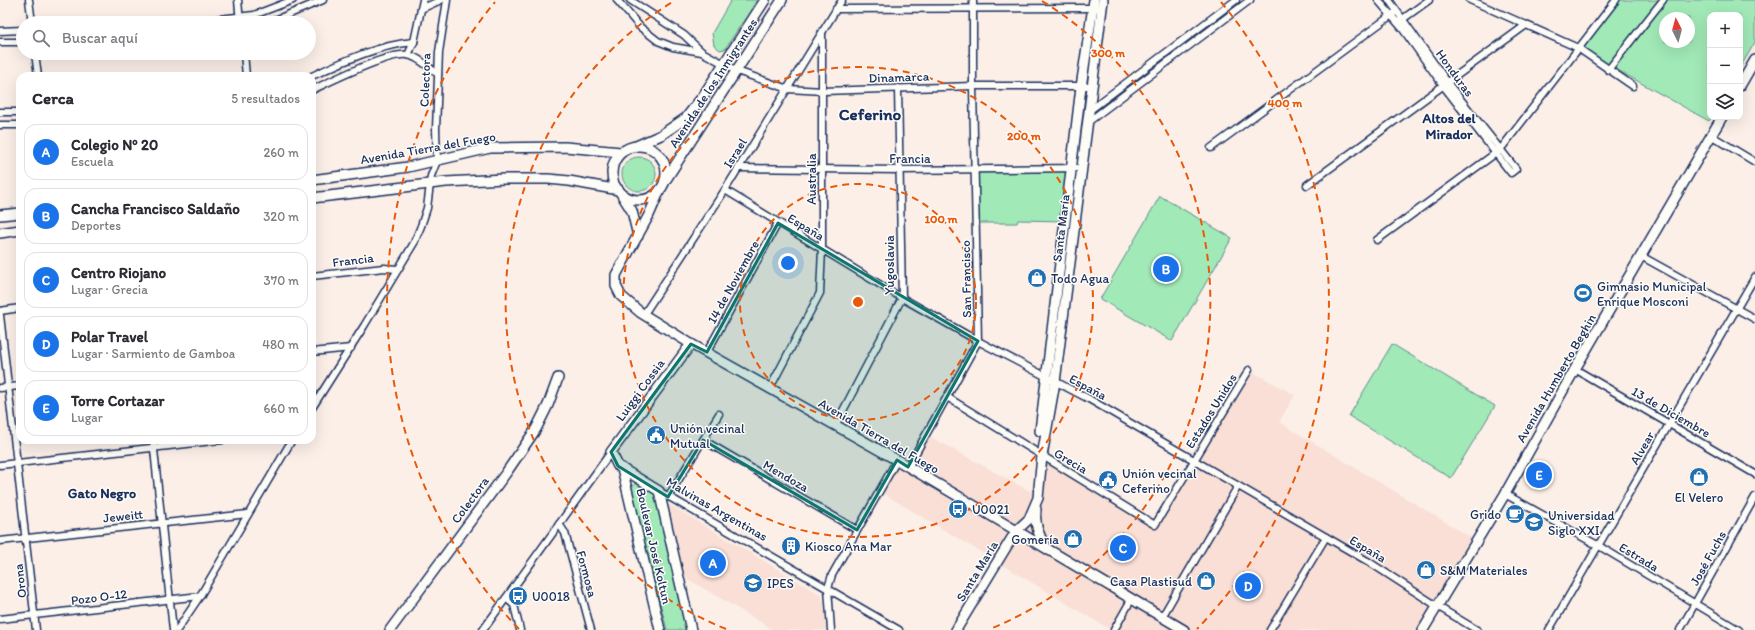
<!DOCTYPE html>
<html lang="es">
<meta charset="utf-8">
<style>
:root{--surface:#fff;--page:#f7f7f7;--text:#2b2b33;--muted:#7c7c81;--line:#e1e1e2;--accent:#1a73e8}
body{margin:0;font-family:Itim,sans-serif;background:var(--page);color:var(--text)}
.controls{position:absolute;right:12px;top:12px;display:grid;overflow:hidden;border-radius:8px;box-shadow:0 4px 16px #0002}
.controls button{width:36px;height:36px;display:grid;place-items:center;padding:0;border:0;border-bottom:1px solid var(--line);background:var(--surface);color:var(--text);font:20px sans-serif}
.compass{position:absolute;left:1659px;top:12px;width:36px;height:36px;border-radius:50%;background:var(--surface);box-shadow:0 4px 16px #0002;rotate:354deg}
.you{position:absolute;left:788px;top:263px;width:14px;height:14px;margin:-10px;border:3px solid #fff;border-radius:50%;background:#1a73e8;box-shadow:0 0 0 6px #1a73e833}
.badge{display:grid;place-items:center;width:26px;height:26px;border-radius:50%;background:var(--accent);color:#fff;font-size:13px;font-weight:700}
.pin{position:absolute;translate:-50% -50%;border:2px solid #fff;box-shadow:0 1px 4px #0006}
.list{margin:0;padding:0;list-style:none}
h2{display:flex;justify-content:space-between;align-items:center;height:52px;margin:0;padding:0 16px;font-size:17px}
h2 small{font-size:13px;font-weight:400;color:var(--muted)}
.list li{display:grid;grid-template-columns:26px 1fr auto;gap:12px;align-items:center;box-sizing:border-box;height:56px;margin:0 8px 8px;padding:0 8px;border:1px solid var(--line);border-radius:12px}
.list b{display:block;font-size:15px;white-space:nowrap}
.list p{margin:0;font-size:13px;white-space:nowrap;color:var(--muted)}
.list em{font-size:13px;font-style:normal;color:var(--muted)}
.icon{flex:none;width:22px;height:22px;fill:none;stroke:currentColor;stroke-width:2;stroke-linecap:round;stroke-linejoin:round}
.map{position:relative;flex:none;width:1755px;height:630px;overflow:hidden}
.search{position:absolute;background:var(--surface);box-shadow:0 4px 16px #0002;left:16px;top:16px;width:300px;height:44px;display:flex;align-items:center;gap:10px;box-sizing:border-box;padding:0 14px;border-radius:22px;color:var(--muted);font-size:15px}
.panel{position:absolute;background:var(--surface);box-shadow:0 4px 16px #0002;left:16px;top:72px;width:300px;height:372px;border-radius:12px}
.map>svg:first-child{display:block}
</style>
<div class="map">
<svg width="1755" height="630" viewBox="0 0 1755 630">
<rect width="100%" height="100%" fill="#fbefe8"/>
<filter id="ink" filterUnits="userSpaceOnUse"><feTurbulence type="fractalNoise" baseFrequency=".025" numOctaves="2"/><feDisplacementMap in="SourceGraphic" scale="8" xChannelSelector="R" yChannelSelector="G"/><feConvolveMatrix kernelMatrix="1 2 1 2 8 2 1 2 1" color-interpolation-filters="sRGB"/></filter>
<g filter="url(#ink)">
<g fill="#f9dfd6">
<polygon points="1249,370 1295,395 1279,422 1477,541 1423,630 1111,630 879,491 897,460 907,467 925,434 1033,493 1037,452 1155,525"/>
<polygon points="668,504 821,595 824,603 826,630 774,630 683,576 666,505"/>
</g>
<g fill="#a1e9b7" stroke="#5e8c8a" fill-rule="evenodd">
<polygon points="731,0 757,0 725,49 720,50 714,45 712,33"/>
<path d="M1612 0H1755V42L1740 68V15H1710V117H1712L1709 121 1578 48ZM1665 18H1689V42H1665Z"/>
<circle cx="639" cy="174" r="17"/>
<polygon points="975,169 1072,169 1065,221 1018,220 1017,223 976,223"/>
<polygon points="1160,196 1232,238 1172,341 1100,299"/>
<polygon points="1392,344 1495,406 1451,478 1349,416"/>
<polygon points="635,483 640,483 656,494 687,630 667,630 631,489"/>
</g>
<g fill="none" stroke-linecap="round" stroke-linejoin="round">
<defs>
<g id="street">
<polyline points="29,0 32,23"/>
<polyline points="238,0 240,23"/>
<polyline points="617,0 640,27 658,41 673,47 702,52 737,71 788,89 823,91 973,86 1092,86"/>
<polyline points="630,0 684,35 702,52"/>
<polyline points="1378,0 1402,28 1445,88 1511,173 1516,169 1450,86 1389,0"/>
<polyline points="1470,0 1578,48 1633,86"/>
<polyline points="421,9 441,0"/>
<polyline points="836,9 1096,8"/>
<polyline points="1400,21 1429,0"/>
<polyline points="184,23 254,15 293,0"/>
<polyline points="268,23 323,0"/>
<polyline points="0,31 23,30"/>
<polyline points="0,42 23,42"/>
<polyline points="35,53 38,76"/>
<polyline points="244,53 246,76"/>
<polyline points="408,55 414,42 423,0"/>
<polyline points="1608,70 1663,0"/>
<path d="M312 76C344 61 378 45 414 42"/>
<path d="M312 90C331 81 389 52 407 55 418 56 429 68 438 74"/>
<polyline points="1090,110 1236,0"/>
<polyline points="0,112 20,112"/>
<polyline points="1088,122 1250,0"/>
<polyline points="0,125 20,125"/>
<polyline points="1712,136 1755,162"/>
<polyline points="1211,148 1393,14"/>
<polyline points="739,168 898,170 1081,168"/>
<polyline points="1307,185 1526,25"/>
<polyline points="725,190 902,298 978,341 1089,399 1369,562 1437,606 1477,630"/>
<polyline points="1377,240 1500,150 1616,0"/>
<polyline points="1641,256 1755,319"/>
<polyline points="312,276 384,268 397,269"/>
<polyline points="0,311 20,308"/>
<polyline points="644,314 725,190 842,0"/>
<polyline points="0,315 36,630"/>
<polyline points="312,352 351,348"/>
<polyline points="707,352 778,223"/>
<polyline points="1575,369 1755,474"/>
<polyline points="0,388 20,386"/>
<polyline points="770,388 820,293 822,249 822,31"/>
<polyline points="947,397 1155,525 1249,370"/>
<polyline points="312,408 364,326 414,243 421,226 427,208 431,176 437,161 436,129 439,52 447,0"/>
<polyline points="835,426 902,298 898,88"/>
<polyline points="153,440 173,630"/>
<polyline points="703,440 857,530"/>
<polyline points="0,465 222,440"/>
<polyline points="908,467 978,341 973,86 973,0"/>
<polyline points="659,491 899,630"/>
<polyline points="1505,494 1599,546 1739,630"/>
<polyline points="668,497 719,414"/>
<polyline points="559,524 565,533 591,630"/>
<polyline points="0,541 248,514"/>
<polyline points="506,598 514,605 520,630"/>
<polyline points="1162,617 1238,486"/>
<polyline points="0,619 200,596"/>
<polyline points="177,630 200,596 292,440"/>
<polyline points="483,630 611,452"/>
<polyline points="831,630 828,588 832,575 897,460"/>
<polyline points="1114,630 1131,600"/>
<polyline points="1270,630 1326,537"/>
<polyline points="1549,630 1755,277"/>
<polyline points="1680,630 1755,497"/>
</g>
<g id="secondary">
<polyline points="1740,86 1755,60"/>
<circle cx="639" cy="173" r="27"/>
<polyline points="636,146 661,135 686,118 703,96 765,0"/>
<polyline points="312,180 408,167 490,148 565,147 621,152"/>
<polyline points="665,181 782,0"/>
<polyline points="659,192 649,215 616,275 616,286 621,296 641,313 691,344 897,460 1184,630"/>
<polyline points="622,195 632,211 638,236"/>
<polyline points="312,198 446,182 504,179 548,179 569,181 619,190"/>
<polyline points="0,215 20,213"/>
<polyline points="0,233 20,230"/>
<polyline points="1040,431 1081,87 1094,0"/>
<polyline points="622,468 660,630"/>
<path d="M1036 509C1034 523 1038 535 1046 547"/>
<polyline points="390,630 506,473 536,429 548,405 558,378"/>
<polyline points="691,630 659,491 618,466 611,452 691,344"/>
<polyline points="956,630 1016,531 1029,519 1038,498 1042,456 1055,382 1103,0"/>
<polyline points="1423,630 1505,494 1575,369 1722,117"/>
</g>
</defs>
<use href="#street" stroke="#1b2f5e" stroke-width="9"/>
<use href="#secondary" stroke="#1b2f5e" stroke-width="12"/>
<use href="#street" stroke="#fdfcf7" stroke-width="6"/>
<use href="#secondary" stroke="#fdfcf7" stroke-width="9"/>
</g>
</g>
<path fill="#0f766e" fill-opacity="0.2" stroke="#0f766e" stroke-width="3" stroke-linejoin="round" d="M778 223 978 341 908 467 897 460 857 530 703 440 668 497 618 466 611 452 691 344 707 352Z"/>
<g fill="none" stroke="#e8590c" stroke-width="2" stroke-dasharray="7 5">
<circle cx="858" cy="302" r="118"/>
<circle cx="858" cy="302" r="235"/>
<path d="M726 629A353 353 0 0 1 674 1M1042 1A353 353 0 0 1 990 629"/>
<path d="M519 629A471 471 0 0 1 495 2M1221 2A471 471 0 0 1 1197 629"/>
</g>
<defs>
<symbol id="shop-disc" viewBox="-11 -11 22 22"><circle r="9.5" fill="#1f6fb2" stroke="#fdfcf7"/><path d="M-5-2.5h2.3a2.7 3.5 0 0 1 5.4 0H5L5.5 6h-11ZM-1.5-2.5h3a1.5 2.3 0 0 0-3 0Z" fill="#fff"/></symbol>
<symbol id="stadium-disc" viewBox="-11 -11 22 22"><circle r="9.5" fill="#1f6fb2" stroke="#fdfcf7"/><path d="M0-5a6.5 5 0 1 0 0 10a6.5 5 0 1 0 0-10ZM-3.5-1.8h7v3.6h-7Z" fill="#fff"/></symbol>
<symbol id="civic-disc" viewBox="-11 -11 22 22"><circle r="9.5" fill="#1f6fb2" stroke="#fdfcf7"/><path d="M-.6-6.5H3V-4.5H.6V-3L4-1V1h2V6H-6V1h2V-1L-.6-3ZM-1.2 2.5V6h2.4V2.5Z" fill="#fff"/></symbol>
<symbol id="bus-disc" viewBox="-11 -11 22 22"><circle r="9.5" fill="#1f6fb2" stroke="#fdfcf7"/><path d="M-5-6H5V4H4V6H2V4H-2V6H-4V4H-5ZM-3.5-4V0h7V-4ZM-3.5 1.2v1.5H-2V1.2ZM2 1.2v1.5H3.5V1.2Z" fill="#fff"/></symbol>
<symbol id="cafe-disc" viewBox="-11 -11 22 22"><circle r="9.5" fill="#1f6fb2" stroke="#fdfcf7"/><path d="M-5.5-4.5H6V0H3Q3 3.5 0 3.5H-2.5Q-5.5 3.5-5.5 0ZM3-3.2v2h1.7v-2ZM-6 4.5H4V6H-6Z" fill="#fff"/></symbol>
<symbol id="university-disc" viewBox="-11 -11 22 22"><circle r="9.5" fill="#1f6fb2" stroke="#fdfcf7"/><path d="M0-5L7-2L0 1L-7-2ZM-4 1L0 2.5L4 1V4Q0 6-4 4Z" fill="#fff"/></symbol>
<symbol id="building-disc" viewBox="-11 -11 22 22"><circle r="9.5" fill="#1f6fb2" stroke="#fdfcf7"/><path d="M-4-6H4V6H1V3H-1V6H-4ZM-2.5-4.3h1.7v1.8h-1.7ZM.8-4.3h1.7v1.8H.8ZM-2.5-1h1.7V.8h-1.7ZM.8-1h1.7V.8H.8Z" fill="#fff"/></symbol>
</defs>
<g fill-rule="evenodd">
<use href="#shop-disc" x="1026" y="267" width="22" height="22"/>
<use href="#stadium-disc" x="1572" y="282" width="22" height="22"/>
<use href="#civic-disc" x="645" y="424" width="22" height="22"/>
<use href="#shop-disc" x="1688" y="466" width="22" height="22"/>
<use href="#civic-disc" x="1097" y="469" width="22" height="22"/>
<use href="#bus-disc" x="947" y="498" width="22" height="22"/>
<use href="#cafe-disc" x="1504" y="503" width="22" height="22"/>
<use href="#university-disc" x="1523" y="511" width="22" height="22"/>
<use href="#shop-disc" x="1062" y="528" width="22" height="22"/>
<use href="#building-disc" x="780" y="535" width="22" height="22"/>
<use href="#shop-disc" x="1415" y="559" width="22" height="22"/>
<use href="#shop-disc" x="1195" y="570" width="22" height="22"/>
<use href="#university-disc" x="742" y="572" width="22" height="22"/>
<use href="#bus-disc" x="507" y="585" width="22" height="22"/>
</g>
<g text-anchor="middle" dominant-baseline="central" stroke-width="3" stroke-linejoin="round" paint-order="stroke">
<g font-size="13" fill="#1b2f5e" stroke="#fdfcf7">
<text transform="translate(1455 73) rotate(54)">Honduras</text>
<text transform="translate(899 77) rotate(-2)">Dinamarca</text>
<text transform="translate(425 80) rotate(-88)">Colectora</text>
<text transform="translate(713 83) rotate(-57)">Avenida de los Inmigrantes</text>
<text transform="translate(428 148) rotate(-10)">Avenida Tierra del Fuego</text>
<text transform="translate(735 153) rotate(-58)">Israel</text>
<text x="910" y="158">Francia</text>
<text transform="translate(811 179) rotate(-90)">Australia</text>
<text transform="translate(806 227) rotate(31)">España</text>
<text transform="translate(1061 228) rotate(-83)">Santa María</text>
<text transform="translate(353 260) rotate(-7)">Francia</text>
<text transform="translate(889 265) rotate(-90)">Yugoslavia</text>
<text transform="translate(966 279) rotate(-91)">San Francisco</text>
<text transform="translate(733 282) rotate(-61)">14 de Noviembre</text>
<text transform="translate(1556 378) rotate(-60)">Avenida Humberto Beghin</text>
<text transform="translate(1088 387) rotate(28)">España</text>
<text transform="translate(640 390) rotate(-54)">Luiggi Cossia</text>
<text transform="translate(1211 411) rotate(-58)">Estados Unidos</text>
<text transform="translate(1671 412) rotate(30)">13 de Diciembre</text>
<text transform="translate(879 436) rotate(30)">Avenida Tierra del Fuego</text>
<text transform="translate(1642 448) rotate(-60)">Alvear</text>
<text transform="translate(1071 461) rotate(31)">Grecia</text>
<text transform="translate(786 476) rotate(30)">Mendoza</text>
<text transform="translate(470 500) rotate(-54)">Colectora</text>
<text transform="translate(717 509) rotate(30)">Malvinas Argentinas</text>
<text transform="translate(123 516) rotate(-6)">Jeweitt</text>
<text transform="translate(654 546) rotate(77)">Boulevar José Koltun</text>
<text transform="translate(1368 549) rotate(31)">España</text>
<text transform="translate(1639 557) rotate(31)">Estrada</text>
<text transform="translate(1708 558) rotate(-61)">José Fuchs</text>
<text transform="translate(977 571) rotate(-59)">Santa María</text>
<text transform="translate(587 574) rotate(75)">Formosa</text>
<text transform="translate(20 581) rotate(-97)">Orona</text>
<text transform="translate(99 597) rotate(-7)">Pozo O-12</text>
</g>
<g font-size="13" fill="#1b2f5e" stroke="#fdfcf7" text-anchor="start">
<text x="1051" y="278">Todo Agua</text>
<text x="1597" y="286">Gimnasio Municipal<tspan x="1597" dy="15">Enrique Mosconi</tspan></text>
<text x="670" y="428">Unión vecinal<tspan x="670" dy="15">Mutual</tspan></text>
<text x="1122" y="473">Unión vecinal<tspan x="1122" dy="15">Ceferino</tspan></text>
<text x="1699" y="497" text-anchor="middle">El Velero</text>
<text x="972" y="509">U0021</text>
<text x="1501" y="514" text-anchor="end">Grido</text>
<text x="1548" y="515">Universidad<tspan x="1548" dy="15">Siglo XXI</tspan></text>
<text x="1059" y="539" text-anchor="end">Gomería</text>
<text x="805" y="546">Kiosco Ana Mar</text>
<text x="1440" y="570">S&amp;M Materiales</text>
<text x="1192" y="581" text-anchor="end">Casa Plastisud</text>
<text x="767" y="583">IPES</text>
<text x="532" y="596">U0018</text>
</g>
<g font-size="14" font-weight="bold" fill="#1b2f5e" stroke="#fdfcf7">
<text x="1449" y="118">Altos del<tspan x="1449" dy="16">Mirador</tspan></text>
<text x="102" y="493">Gato Negro</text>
</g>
<g font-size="17" font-weight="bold" fill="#1b2f5e" stroke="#fdfcf7">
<text x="870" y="114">Ceferino</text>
</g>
</g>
<circle cx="858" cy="302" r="6" fill="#e8590c" stroke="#fdfcf7" stroke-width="2"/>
<g font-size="12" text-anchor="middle" font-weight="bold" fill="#e8590c" stroke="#fdfcf7" stroke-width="3" stroke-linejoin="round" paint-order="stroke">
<text x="1108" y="57">300 m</text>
<text x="1285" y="107">400 m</text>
<text x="1024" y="140">200 m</text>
<text x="941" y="223">100 m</text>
</g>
</svg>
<div class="controls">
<button>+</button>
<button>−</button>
<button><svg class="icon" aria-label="layers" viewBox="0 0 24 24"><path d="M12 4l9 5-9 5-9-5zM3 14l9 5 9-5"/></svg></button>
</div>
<svg class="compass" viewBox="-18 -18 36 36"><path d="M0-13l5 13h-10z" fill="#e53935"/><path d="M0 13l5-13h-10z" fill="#7c7c81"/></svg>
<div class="you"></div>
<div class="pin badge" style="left:713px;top:563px">A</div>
<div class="pin badge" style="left:1166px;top:269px">B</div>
<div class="pin badge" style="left:1123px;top:548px">C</div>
<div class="pin badge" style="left:1248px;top:586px">D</div>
<div class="pin badge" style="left:1539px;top:475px">E</div>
<div class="search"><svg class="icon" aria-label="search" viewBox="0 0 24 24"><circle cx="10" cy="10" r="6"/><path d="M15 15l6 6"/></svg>Buscar aquí</div>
<section class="panel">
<h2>Cerca<small>5 resultados</small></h2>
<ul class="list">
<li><span class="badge">A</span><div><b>Colegio Nº 20</b><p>Escuela</p></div><em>260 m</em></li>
<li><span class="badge">B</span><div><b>Cancha Francisco Saldaño</b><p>Deportes</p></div><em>320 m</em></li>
<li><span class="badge">C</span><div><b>Centro Riojano</b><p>Lugar · Grecia</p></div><em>370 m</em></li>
<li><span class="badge">D</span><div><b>Polar Travel</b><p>Lugar · Sarmiento de Gamboa</p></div><em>480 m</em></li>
<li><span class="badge">E</span><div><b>Torre Cortazar</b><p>Lugar</p></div><em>660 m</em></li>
</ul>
</section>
</div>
